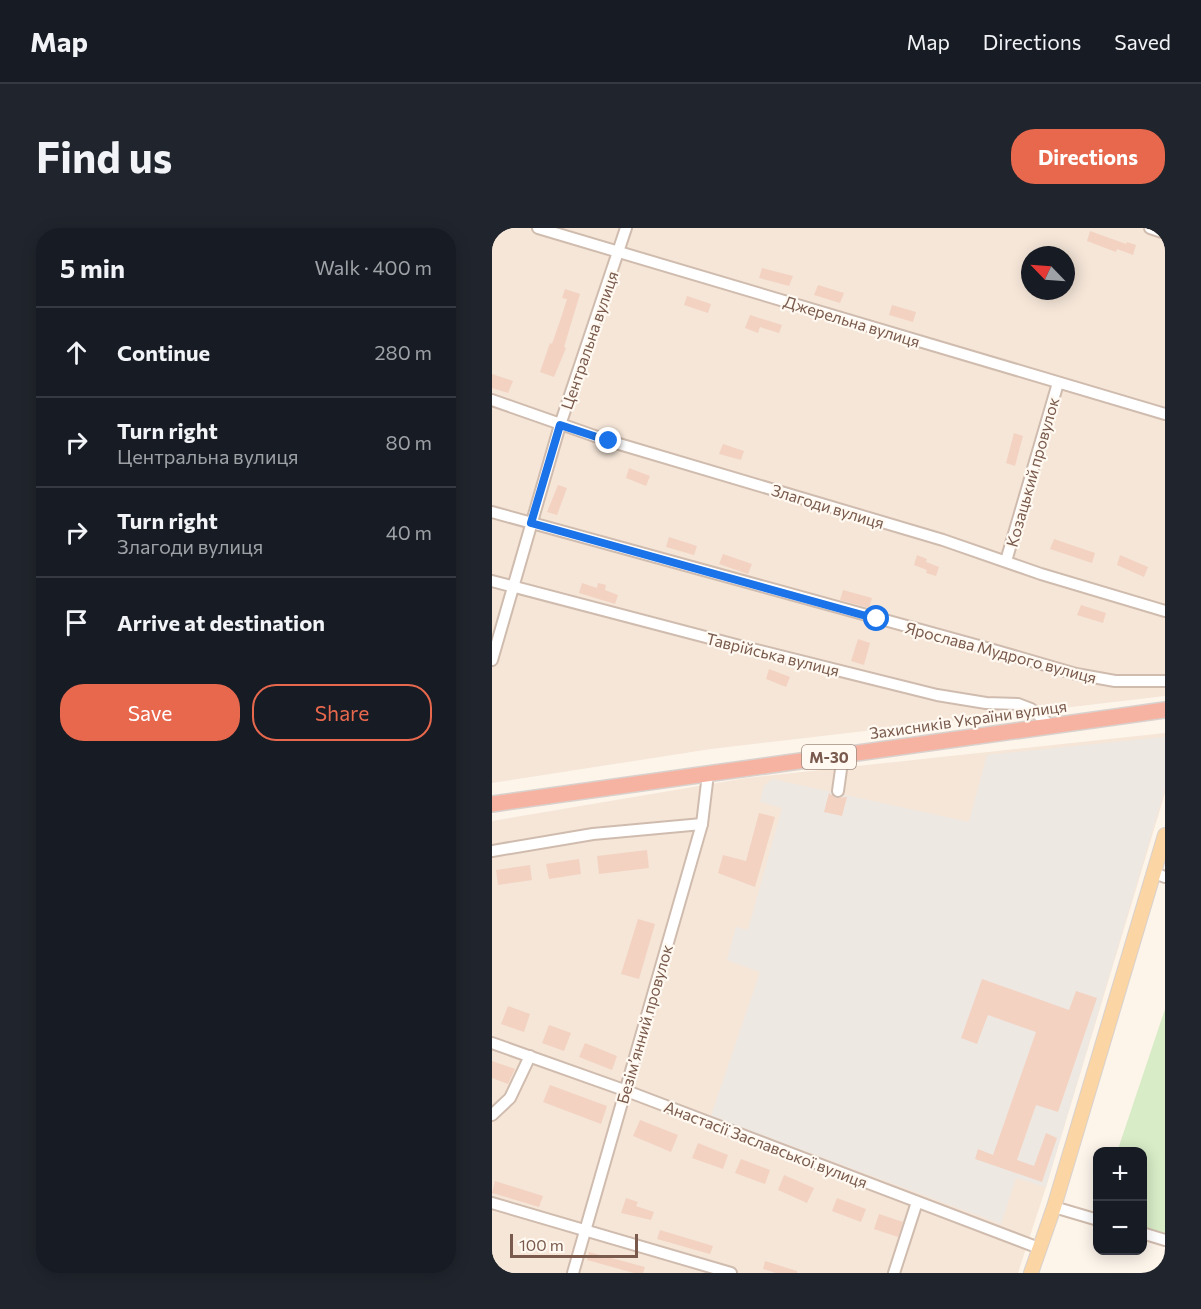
<!DOCTYPE html>
<meta charset="utf-8">
<style>
:root{--surface:#171b24;--page:#20242c;--text:#f1f3f6;--muted:#9ea1a6;--line:#363941;--accent:#e8684e}
body{margin:0;font-family:Commissioner,sans-serif;background:var(--page);color:var(--text)}
.controls{position:absolute;right:18px;bottom:18px;display:grid;overflow:hidden;border-radius:12px;box-shadow:0 3px 15px #0003}
.controls button{width:54px;height:54px;display:grid;place-items:center;padding:0;border:0;border-bottom:2px solid var(--line);background:var(--surface);color:var(--text);font:30px sans-serif}
.compass{position:absolute;left:529px;top:18px;width:54px;height:54px;border-radius:50%;background:var(--surface);box-shadow:0 3px 15px #0003;rotate:295deg}
.scale{position:absolute;left:18px;bottom:15px;width:128px;box-sizing:border-box;padding-left:6px;border:3px solid #795a4c;border-top:0;font-size:16px;line-height:21px;white-space:nowrap;color:#795a4c;-webkit-text-stroke:4px #fff9f1;paint-order:stroke}
.stop{position:absolute;width:18px;height:18px;margin:-14px;border:4px solid #1a73e8;border-radius:50%;background:#fff}
.stop.end{background:#1a73e8;border-color:#fff;box-shadow:0 2px 6px #0008}
.list{margin:0;padding:0;list-style:none}
h2{display:flex;justify-content:space-between;align-items:center;height:78px;margin:0;padding:0 24px;font-size:26px}
h2 small{font-size:20px;font-weight:400;color:var(--muted)}
.list li{display:grid;grid-template-columns:39px 1fr auto;gap:18px;align-items:center;box-sizing:border-box;height:90px;padding:0 24px;border-top:2px solid var(--line)}
.list b{display:block;font-size:22px;white-space:nowrap}
.list p{margin:0;font-size:20px;white-space:nowrap;color:var(--muted)}
.list em{font-size:20px;font-style:normal;color:var(--muted)}
.actions{display:flex;gap:12px;padding:18px 24px}
.actions a{flex:1;padding:14px 0;border:2px solid var(--accent);border-radius:24px;text-align:center;font-size:21px;color:var(--accent)}
.actions .main{background:var(--accent);color:#fff}
.icon{flex:none;width:33px;height:33px;fill:none;stroke:currentColor;stroke-width:2;stroke-linecap:round;stroke-linejoin:round}
.map{position:relative;flex:none;width:673px;height:1045px;overflow:hidden;border-radius:24px}
header{display:flex;align-items:center;gap:36px;box-sizing:border-box;height:84px;padding:0 30px;background:var(--surface);border-bottom:2px solid var(--line)}
header strong{font-size:28px}
nav{display:flex;gap:33px;margin-inline-start:auto;font-size:21px}
.intro{display:flex;align-items:center;justify-content:space-between;box-sizing:border-box;height:144px;padding:0 36px}
h1{margin:0;font-size:42px}
.button{padding:15px 27px;border-radius:24px;background:var(--accent);color:#fff;font-size:21px;font-weight:700}
main{display:flex;gap:36px;padding:0 36px}
aside{flex:1;background:var(--surface);border-radius:24px;box-shadow:0 3px 15px #0003}
.map>svg:first-child{display:block}
</style>
<header>
<strong>Map</strong>
<nav><a>Map</a><a>Directions</a><a>Saved</a></nav>
</header>
<div class="intro"><h1>Find us</h1><a class="button">Directions</a></div>
<main>
<aside>
<h2>5 min<small>Walk · 400 m</small></h2>
<ul class="list">
<li><svg class="icon" aria-label="ahead" viewBox="0 0 24 24"><path d="M12 20V5M6 11l6-6 6 6"/></svg><div><b>Continue</b></div><em>280 m</em></li>
<li><svg class="icon" aria-label="right" viewBox="0 0 24 24"><path d="M7 20v-9h11M14 6l5 5-5 5"/></svg><div><b>Turn right</b><p>Центральна вулиця</p></div><em>80 m</em></li>
<li><svg class="icon" aria-label="right" viewBox="0 0 24 24"><path d="M7 20v-9h11M14 6l5 5-5 5"/></svg><div><b>Turn right</b><p>Злагоди вулиця</p></div><em>40 m</em></li>
<li><svg class="icon" aria-label="arrive" viewBox="0 0 24 24"><path d="M6 21V4h12l-3 4 3 4H6"/></svg><div><b>Arrive at destination</b></div></li>
</ul>
<div class="actions"><a class="main">Save</a><a>Share</a></div>
</aside>
<div class="map">
<svg width="673" height="1045" viewBox="0 0 673 1045">
<rect width="100%" height="100%" fill="#fdf5ea"/>
<g fill="#f5e6d8" fill-rule="evenodd">
<path d="M0 0H673V468L219 521 0 555ZM538 27H574V63H538Z"/>
<polygon points="673,505 673,565 554,959 526,1045 0,1045 0,593 254,550"/>
</g>
<polygon fill="#eee8e3" points="673,509 673,560 554,959 524,950 509,996 219,888 268,744 235,732 244,699 256,702 290,580 268,574 272,558 280,551 477,594 495,527"/>
<polygon fill="#d8ecc7" points="673,781 673,1010 651,1003 650,924 625,924"/>
<g fill="#f3d2c1">
<polygon points="598,3 634,16 635,14 644,17 641,27 625,21 624,24 595,13"/>
<polygon points="270,40 301,48 297,58 267,50"/>
<polygon points="326,57 352,65 348,75 322,67"/>
<polygon points="73,61 88,66 72,119 74,120 62,149 48,144 58,115 60,116 70,87 75,71 70,70"/>
<polygon points="195,68 219,76 216,85 192,77"/>
<polygon points="400,77 424,84 421,94 397,87"/>
<polygon points="258,87 290,97 287,105 268,99 266,105 253,100"/>
<polygon points="0,146 21,153 16,165 0,160"/>
<polygon points="522,205 531,208 523,238 514,235"/>
<polygon points="231,216 252,223 249,232 227,226"/>
<polygon points="137,240 158,248 154,258 134,250"/>
<polygon points="66,257 75,260 65,287 55,284"/>
<polygon points="177,309 205,318 202,327 174,319"/>
<polygon points="562,311 603,325 600,335 558,321"/>
<polygon points="231,326 260,336 256,346 227,336"/>
<polygon points="425,327 435,331 434,334 447,339 444,348 434,345 435,342 422,337"/>
<polygon points="628,327 656,339 652,349 625,337"/>
<polygon points="90,355 105,360 106,355 114,357 113,362 126,367 123,376 87,365"/>
<polygon points="351,362 380,370 377,380 348,372"/>
<polygon points="589,377 614,385 611,395 585,387"/>
<polygon points="366,411 378,415 372,437 359,433"/>
<polygon points="277,441 298,449 294,459 274,451"/>
<polygon points="337,565 344,570 355,569 350,588 332,584"/>
<polygon points="267,585 283,589 263,659 226,645 231,627 254,633"/>
<polygon points="155,622 157,640 107,646 105,628"/>
<polygon points="87,631 89,646 57,651 54,636"/>
<polygon points="38,637 40,652 6,657 4,642"/>
<polygon points="146,691 163,696 147,751 129,746"/>
<polygon points="490,751 577,782 584,763 605,770 566,884 544,877 525,932 542,938 554,905 565,910 550,954 483,931 486,921 501,927 544,804 496,787 485,816 469,810"/>
<polygon points="16,778 38,786 32,804 9,796"/>
<polygon points="57,797 79,805 72,823 50,815"/>
<polygon points="93,815 125,828 120,842 87,829"/>
<polygon points="0,833 23,841 16,856 0,850"/>
<polygon points="58,857 115,878 109,896 51,874"/>
<polygon points="148,892 186,907 179,924 141,908"/>
<polygon points="206,915 236,927 231,941 200,930"/>
<polygon points="249,931 278,942 273,956 243,945"/>
<polygon points="292,947 322,960 315,975 286,962"/>
<polygon points="3,953 51,968 47,979 0,965"/>
<polygon points="134,970 146,974 144,978 162,984 159,992 129,985"/>
<polygon points="345,970 374,981 369,994 340,983"/>
<polygon points="387,986 411,994 406,1009 382,1001"/>
<polygon points="168,1002 221,1018 218,1026 165,1011"/>
<polygon points="97,1024 153,1039 151,1045 142,1045 95,1032"/>
<polygon points="273,1033 305,1043 305,1045 284,1045 271,1041"/>
</g>
<g fill="none" stroke-linecap="round" stroke-linejoin="round">
<defs>
<g id="minor">
<polyline points="46,0 673,186"/>
<polyline points="658,0 673,5"/>
<polyline points="0,172 117,213 451,312 549,346 673,383"/>
<polyline points="0,284 498,421 584,446 623,453 673,453"/>
<polyline points="514,333 566,155"/>
<polyline points="0,353 248,418 445,467 494,475 526,476 539,481 558,497"/>
<polyline points="0,432 68,197 134,0"/>
<polyline points="346,563 351,527"/>
<polyline points="0,623 101,606 210,596"/>
<polyline points="662,645 673,649"/>
<polyline points="0,815 132,862 547,1020"/>
<polyline points="0,887 18,870 38,828"/>
<polyline points="0,975 239,1045"/>
<polyline points="562,979 606,992"/>
<polyline points="650,1005 673,1012"/>
<polyline points="81,1045 210,596 216,546"/>
<polyline points="402,1045 425,974"/>
</g>
<polyline id="major" points="539,1045 562,979 673,607"/>
<polyline id="highway" points="0,576 673,482"/>
</defs>
<use href="#minor" stroke="#d0bcae" stroke-width="14"/>
<use href="#major" stroke="#d9d1cd" stroke-width="16"/>
<use href="#highway" stroke="#d9d1cd" stroke-width="18"/>
<use href="#minor" stroke="#fff" stroke-width="10"/>
<use href="#major" stroke="#fbd5a3" stroke-width="14"/>
<use href="#highway" stroke="#f7b3a1" stroke-width="15"/>
</g>
<g fill="none" stroke-linecap="round" stroke-linejoin="round">
<polyline stroke="#1a73e8" stroke-width="8" points="117,213 68,197 39,295 385,391"/>
</g>
<g text-anchor="middle" dominant-baseline="central" stroke-width="4.5" stroke-linejoin="round" paint-order="stroke">
<rect fill="#fff9f1" stroke="#a18a7e" stroke-width="1.5" x="310" y="517" width="54" height="24" rx="4.5"/>
<g font-size="15" font-weight="bold" fill="#795a4c">
<text x="337" y="529">М-30</text>
</g>
<g font-size="16" fill="#795a4c" stroke="#fff9f1">
<text transform="translate(360 93) rotate(17)">Джерельна вулиця</text>
<text transform="translate(97 112) rotate(-71)">Центральна вулиця</text>
<text transform="translate(540 244) rotate(-74)">Козацький провулок</text>
<text transform="translate(336 278) rotate(17)">Злагоди вулиця</text>
<text transform="translate(509 424) rotate(15)">Ярослава Мудрого вулиця</text>
<text transform="translate(281 426) rotate(14)">Таврійська вулиця</text>
<text transform="translate(476 491) rotate(-8)">Захисників України вулиця</text>
<text transform="translate(152 796) rotate(-74)">Безімʼянний провулок</text>
<text transform="translate(274 916) rotate(21)">Анастасії Заславської вулиця</text>
</g>
</g>
</svg>
<div class="controls">
<button>+</button>
<button>−</button>
</div>
<svg class="compass" viewBox="-18 -18 36 36"><path d="M0-13l5 13h-10z" fill="#e53935"/><path d="M0 13l5-13h-10z" fill="#9ea1a6"/></svg>
<div class="scale">100 m</div>
<div class="stop" style="left:385px;top:391px"></div>
<div class="stop end" style="left:117px;top:213px"></div>
</div>
</main>
